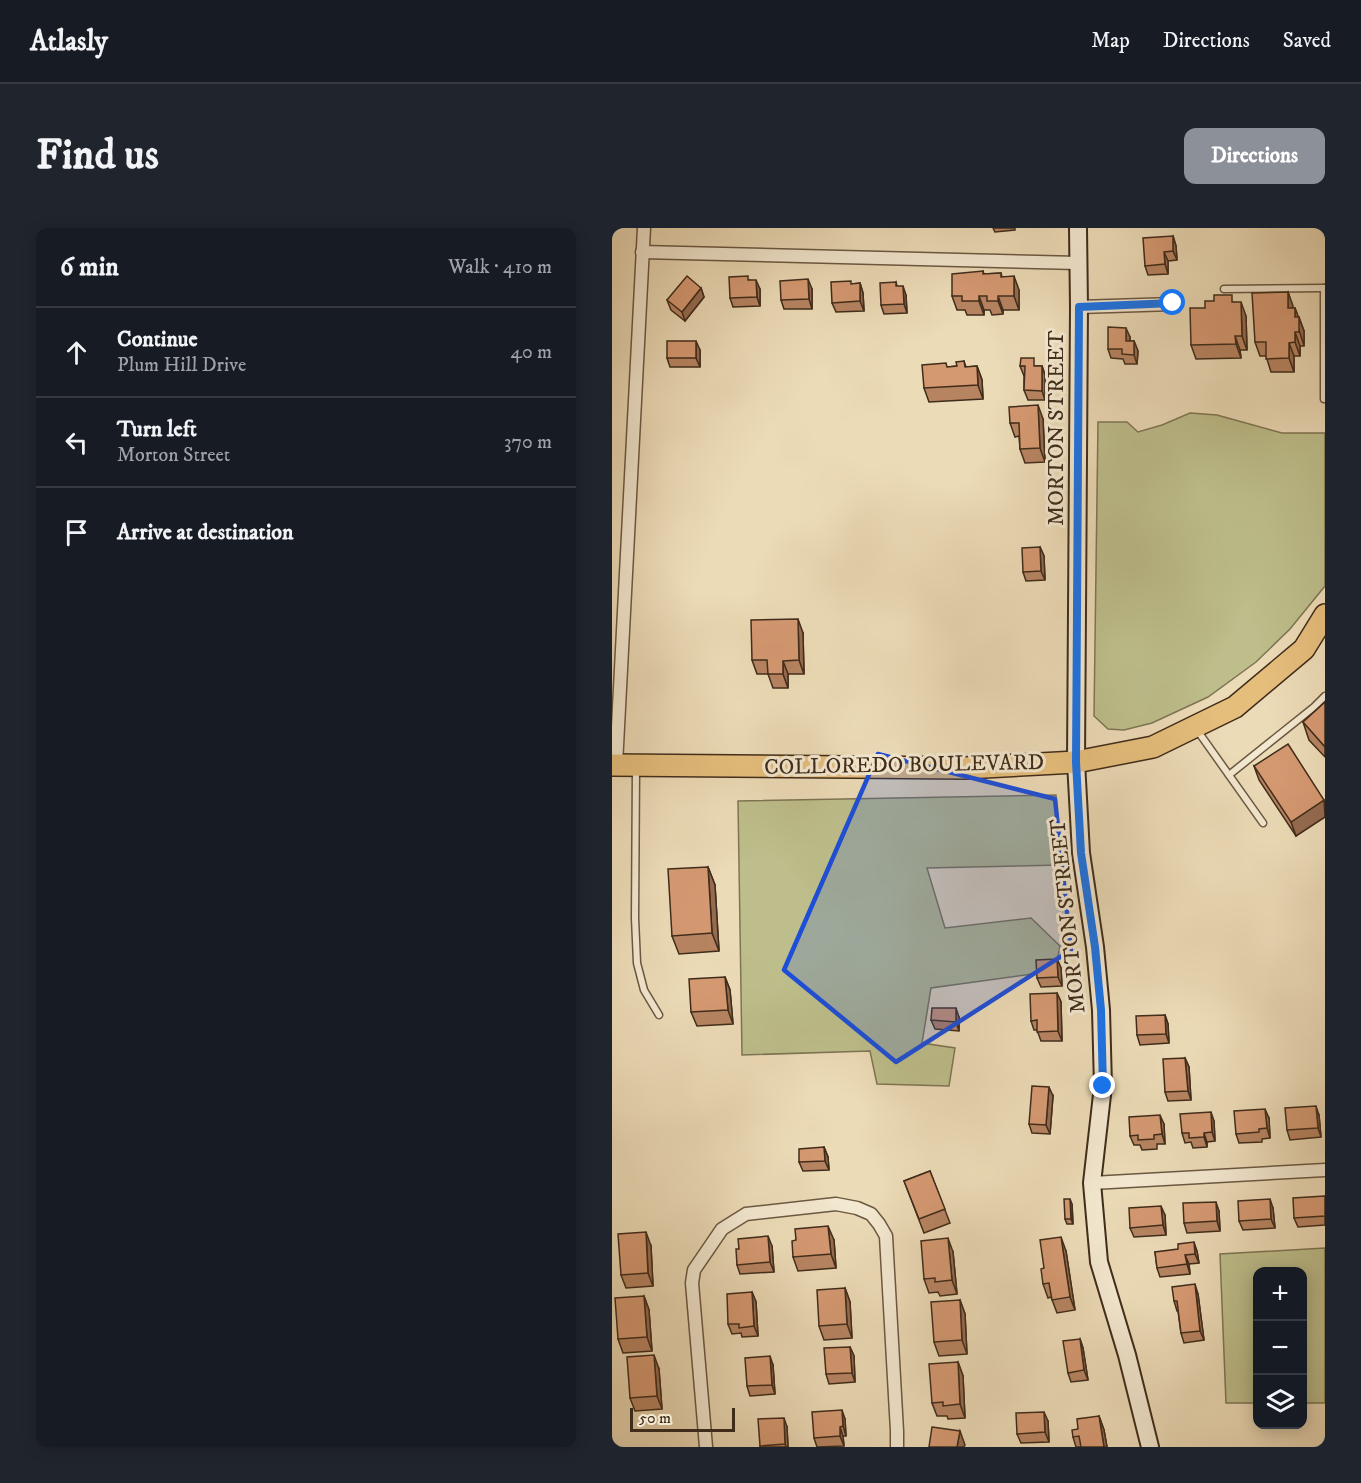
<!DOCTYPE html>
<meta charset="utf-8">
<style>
:root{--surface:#171b24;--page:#20242c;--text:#f1f3f6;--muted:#9ea1a6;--line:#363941;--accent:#8c9099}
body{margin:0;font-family:"IM FELL DW Pica",serif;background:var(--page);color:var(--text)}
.controls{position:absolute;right:18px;bottom:18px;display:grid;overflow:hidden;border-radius:12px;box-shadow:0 3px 15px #0003}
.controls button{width:54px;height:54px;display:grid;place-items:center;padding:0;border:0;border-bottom:2px solid var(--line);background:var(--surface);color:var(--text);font:30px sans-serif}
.scale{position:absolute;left:18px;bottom:15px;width:105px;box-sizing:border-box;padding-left:6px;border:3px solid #402c1b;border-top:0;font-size:16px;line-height:21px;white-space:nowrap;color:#402c1b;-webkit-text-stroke:4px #f3e8d0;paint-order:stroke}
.stop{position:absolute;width:18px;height:18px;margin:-14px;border:4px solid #1a73e8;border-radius:50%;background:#fff}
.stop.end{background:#1a73e8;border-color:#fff;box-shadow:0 2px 6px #0008}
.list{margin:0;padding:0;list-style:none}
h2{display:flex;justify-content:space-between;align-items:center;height:78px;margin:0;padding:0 24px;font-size:26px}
h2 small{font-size:20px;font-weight:400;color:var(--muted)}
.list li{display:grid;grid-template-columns:39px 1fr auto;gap:18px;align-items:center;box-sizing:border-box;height:90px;padding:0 24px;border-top:2px solid var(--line)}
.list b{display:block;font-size:22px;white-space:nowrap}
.list p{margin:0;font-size:20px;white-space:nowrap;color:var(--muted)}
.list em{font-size:20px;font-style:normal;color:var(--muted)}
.icon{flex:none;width:33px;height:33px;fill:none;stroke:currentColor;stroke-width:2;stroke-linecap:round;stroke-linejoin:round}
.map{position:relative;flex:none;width:713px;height:1219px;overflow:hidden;border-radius:12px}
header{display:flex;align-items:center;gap:36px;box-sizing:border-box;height:84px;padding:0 30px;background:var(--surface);border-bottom:2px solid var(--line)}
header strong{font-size:28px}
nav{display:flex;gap:33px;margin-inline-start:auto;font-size:21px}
.intro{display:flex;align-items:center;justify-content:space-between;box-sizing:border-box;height:144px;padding:0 36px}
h1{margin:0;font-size:42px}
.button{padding:15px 27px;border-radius:12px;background:var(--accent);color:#fff;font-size:21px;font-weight:700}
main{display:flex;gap:36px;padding:0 36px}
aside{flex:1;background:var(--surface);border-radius:12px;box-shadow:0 3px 15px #0003}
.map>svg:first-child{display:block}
</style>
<header>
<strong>Atlasly</strong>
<nav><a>Map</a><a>Directions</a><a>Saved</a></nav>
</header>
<div class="intro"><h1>Find us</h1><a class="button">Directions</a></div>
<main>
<aside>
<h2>6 min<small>Walk · 410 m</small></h2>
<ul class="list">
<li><svg class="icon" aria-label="ahead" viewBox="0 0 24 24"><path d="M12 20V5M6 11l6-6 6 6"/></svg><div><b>Continue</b><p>Plum Hill Drive</p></div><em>40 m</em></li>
<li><svg class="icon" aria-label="left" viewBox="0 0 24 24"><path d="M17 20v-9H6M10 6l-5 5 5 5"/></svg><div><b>Turn left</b><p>Morton Street</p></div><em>370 m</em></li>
<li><svg class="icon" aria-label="arrive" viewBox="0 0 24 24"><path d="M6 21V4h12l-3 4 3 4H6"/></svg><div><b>Arrive at destination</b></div></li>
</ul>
</aside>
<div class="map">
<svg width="713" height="1219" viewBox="0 0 713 1219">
<rect width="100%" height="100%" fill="#ecdbb7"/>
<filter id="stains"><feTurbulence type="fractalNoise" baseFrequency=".00333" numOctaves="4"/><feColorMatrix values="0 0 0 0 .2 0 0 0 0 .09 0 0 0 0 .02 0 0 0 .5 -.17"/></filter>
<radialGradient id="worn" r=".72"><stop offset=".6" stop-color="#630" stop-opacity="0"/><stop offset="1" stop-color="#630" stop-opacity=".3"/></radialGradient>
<g fill="#bdbe8b" stroke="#7e7553" stroke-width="1.5">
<polygon points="578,185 605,187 670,205 713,205 713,358 678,401 644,434 596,469 540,495 512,502 496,501 482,488 486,194 515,194 526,204 550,197"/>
<polygon points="444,567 450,637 315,640 333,700 419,690 448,718 443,743 319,760 310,815 343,820 337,858 265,856 258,823 130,827 126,573"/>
<polygon points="713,1020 713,1175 691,1175 690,1044 646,1044 645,1175 614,1175 608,1026"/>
</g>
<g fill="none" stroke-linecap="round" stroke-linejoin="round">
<defs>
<g id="lane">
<polyline points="712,60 712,171"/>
<polyline points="612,61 713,60"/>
<polyline points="585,502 651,595"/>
<polyline points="24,541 23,690 25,735 32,762 47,787"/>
<polyline points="617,547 702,479 713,468"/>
</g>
<g id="street">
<polyline points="30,24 466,35"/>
<polyline points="467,79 561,76"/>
<polyline points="4,537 32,0"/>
<polyline points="480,955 713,942"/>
<polyline points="94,1219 80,1055 82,1042 110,1001 134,986 224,976 245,980 259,986 267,996 274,1008 285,1203 285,1219"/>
</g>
<polyline id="secondary" points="466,0 467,79 464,534 469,625 483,719 489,782 491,858 480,955 487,1034 515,1127 538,1219"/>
<polyline id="highway" points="0,537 353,540 464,534 541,519 623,479 692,421 713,387"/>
</defs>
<use href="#lane" stroke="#6b5842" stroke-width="9"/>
<use href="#street" stroke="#6b5842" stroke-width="15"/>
<use href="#secondary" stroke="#402c1b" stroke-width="20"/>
<use href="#highway" stroke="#402c1b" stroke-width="24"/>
<use href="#lane" stroke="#f3e8d0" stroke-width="6"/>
<use href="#street" stroke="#f3e8d0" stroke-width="12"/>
<use href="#secondary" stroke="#f3e8d0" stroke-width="16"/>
<use href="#highway" stroke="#e6be7c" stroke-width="21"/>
</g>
<g fill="#b78462" stroke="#402c1b" stroke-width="1.5">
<polygon points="381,0 403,0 403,2 383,4"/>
<polygon points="561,8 564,18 565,32 556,33 556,46 536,47 533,38"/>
<polygon points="371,43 372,46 389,45 390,49 407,62 407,82 391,82 391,86 380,87 378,82 372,82 372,87 355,87 353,82 345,82 340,68"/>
<polygon points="138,52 148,61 148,78 121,79 118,70"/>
<polygon points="284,54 285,58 294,67 295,85 272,86 269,77"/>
<polygon points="248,55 251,65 252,83 224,84 220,75 240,56"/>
<polygon points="89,60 92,69 73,93 59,82 55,72"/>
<polygon points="200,61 200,81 172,81 169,72"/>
<polygon points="676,64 681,80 683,80 686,89 687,89 692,103 692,118 688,118 688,128 682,128 682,144 659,144 654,128 648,128 643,114"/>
<polygon points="622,74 634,88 635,122 628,122 629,130 584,131 579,117 593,80"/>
<polygon points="518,109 518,113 522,113 526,123 525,136 513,136 511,131 499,130 496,121"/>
<polygon points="88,122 88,139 58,139 55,130"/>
<polygon points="352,133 354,139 365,138 370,152 371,171 317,174 312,160 336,139 345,138"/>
<polygon points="408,138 430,138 433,147 433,172 416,172 412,162 412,148"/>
<polygon points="431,191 433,234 413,235 408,221 407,208 403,209 398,195"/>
<polygon points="428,319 432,328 433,352 414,353 411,344"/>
<polygon points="191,405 192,446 176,446 176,460 161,460 156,446 145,446 140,432"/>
<polygon points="713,474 713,529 697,512 691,494"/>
<polygon points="642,538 713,574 684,608 647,552"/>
<polygon points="96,639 103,657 107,723 67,726 60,708"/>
<polygon points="445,731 449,740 450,758 429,759 425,750"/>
<polygon points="113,749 118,762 121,796 85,798 79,784"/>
<polygon points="445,765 449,774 450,813 429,813 425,802 422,802 419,793"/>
<polygon points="553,787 556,796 557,815 528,817 525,807"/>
<polygon points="347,789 347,803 323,801 319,792"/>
<polygon points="573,830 577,839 579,872 556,873 553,864"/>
<polygon points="441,868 438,906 420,905 417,896"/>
<polygon points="707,887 709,909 678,912 675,902"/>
<polygon points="657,890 658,910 650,911 650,914 627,915 624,906"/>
<polygon points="602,893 603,913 595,914 595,919 581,920 579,914 573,915 570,905"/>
<polygon points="552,896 553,916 545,916 545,921 530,922 528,917 522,917 518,908"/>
<polygon points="212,919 216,929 217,942 191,943 187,934"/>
<polygon points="318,943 338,995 312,1005 292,953"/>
<polygon points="713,968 713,997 686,999 682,990"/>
<polygon points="460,976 461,996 455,996 453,991"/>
<polygon points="661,980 663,1000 631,1002 627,993"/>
<polygon points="607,983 608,1003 575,1005 572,995"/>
<polygon points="553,987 554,1007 522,1009 518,1000"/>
<polygon points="222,1012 224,1040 186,1043 181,1029"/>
<polygon points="39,1018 41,1058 14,1060 9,1047"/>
<polygon points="160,1018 162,1044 128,1046 125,1037 127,1021"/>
<polygon points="454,1023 463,1082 445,1085 439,1069 436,1070 431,1056 432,1040"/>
<polygon points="585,1023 587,1035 577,1036 578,1046 548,1049 545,1040 543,1024"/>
<polygon points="341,1024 345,1066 328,1068 326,1064 317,1065 312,1051"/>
<polygon points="233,1060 238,1074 240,1110 212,1112 207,1098"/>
<polygon points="140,1064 144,1074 146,1108 130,1109 129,1105 120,1106 116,1096"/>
<polygon points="586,1066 592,1112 572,1115 569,1105 566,1083 565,1083 562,1073"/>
<polygon points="32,1068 37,1082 40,1123 11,1125 6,1111"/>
<polygon points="348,1072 353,1086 355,1126 327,1128 322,1114"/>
<polygon points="468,1111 471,1120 476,1152 459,1154 456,1145"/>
<polygon points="238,1119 242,1128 243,1154 217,1156 214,1146"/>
<polygon points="346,1134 351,1148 353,1190 336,1191 335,1188 325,1188 320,1175"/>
<polygon points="161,1137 163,1166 138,1168 135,1158"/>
<polygon points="47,1141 50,1181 23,1183 18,1170"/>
<polygon points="487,1188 492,1202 495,1219 464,1219 461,1209 466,1201"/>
<polygon points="233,1191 234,1208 231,1208 232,1218 205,1219 202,1210"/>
<polygon points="436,1193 437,1214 409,1215 405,1206"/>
<polygon points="175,1199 176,1219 148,1219 148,1218"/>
</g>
<g fill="#956b50" stroke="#402c1b" stroke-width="1.5">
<polygon points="561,8 564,18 565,32 561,23"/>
<polygon points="552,24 556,33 556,46 553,36"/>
<polygon points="402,48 407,62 407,82 402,68"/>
<polygon points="196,51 200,61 200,81 197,71"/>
<polygon points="144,52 148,61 148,78 145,69"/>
<polygon points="248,55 251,65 252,83 248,73"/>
<polygon points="291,58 294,67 295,85 292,76"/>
<polygon points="89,60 92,69 73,93 70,84"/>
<polygon points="676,64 681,78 681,94 676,80"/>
<polygon points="367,68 372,82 372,87 367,73"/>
<polygon points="386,68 391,82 391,86 386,73"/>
<polygon points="629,74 634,88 635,122 630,108"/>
<polygon points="683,80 692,103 692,118 683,89"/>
<polygon points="514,100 518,109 517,123 514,113"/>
<polygon points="683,104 688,118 688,128 683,114"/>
<polygon points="623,108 628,122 629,130 624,116"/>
<polygon points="84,113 88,122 88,139 84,130"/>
<polygon points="522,113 526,123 525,136 522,127"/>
<polygon points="677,115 682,128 682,144 677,130"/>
<polygon points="365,138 370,152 371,171 366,157"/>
<polygon points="430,138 433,147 433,172 430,163"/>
<polygon points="426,177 431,191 433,234 428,220"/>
<polygon points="428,319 432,328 433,352 429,343"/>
<polygon points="186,391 191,405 192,446 187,432"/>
<polygon points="171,433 176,446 176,460 171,446"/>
<polygon points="712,572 713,589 684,608 679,594"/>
<polygon points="96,639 103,657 107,723 100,705"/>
<polygon points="445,731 449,740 450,758 446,749"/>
<polygon points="113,749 118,762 121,796 116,782"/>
<polygon points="445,765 449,774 450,813 446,803"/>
<polygon points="344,780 347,789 347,803 344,794"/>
<polygon points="553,787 556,796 557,815 554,806"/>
<polygon points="573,830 577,839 579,872 576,863"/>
<polygon points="437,859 441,868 438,906 434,897"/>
<polygon points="704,878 707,887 709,909 706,900"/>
<polygon points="653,881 657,890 658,910 655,900"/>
<polygon points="599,884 602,893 603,913 600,904"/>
<polygon points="548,887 552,896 553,916 550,906"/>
<polygon points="592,905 595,914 595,919 592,909"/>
<polygon points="212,919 216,929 217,942 213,933"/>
<polygon points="458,971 460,976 461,996 459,991"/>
<polygon points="658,971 661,980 663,1000 659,991"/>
<polygon points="604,974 607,983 608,1003 605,993"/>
<polygon points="549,978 553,987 554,1007 551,997"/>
<polygon points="216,998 222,1012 224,1040 219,1026"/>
<polygon points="34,1004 39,1018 41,1058 36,1045"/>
<polygon points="156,1008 160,1018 162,1044 158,1034"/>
<polygon points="449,1009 454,1023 463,1082 458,1069"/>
<polygon points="336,1010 341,1024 345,1066 340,1052"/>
<polygon points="582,1014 585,1023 587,1035 583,1026"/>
<polygon points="573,1027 577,1036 578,1046 575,1036"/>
<polygon points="583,1056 586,1066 592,1112 588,1103"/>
<polygon points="233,1060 238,1074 240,1110 235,1096"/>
<polygon points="140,1064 144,1074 146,1108 142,1098"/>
<polygon points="32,1068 37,1082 40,1123 35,1109"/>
<polygon points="348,1072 353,1086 355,1126 350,1112"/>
<polygon points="468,1111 471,1120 476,1152 472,1142"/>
<polygon points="238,1119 242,1128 243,1154 240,1145"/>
<polygon points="42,1127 47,1141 50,1181 45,1168"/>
<polygon points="158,1128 161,1137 163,1166 160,1157"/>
<polygon points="346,1134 351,1148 353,1190 348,1176"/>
<polygon points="230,1182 233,1191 234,1208 231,1198"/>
<polygon points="432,1184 436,1193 437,1214 433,1204"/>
<polygon points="487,1188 492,1202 495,1219 492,1219"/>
<polygon points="172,1190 175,1199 176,1219 174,1219 173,1216"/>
<polygon points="228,1199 231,1208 232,1218 228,1208"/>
<polygon points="348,1203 353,1217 352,1219 345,1219"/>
</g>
<g fill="#d59972" stroke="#402c1b" stroke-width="1.5">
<polygon points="561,8 561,23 552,24 553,36 533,38 531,10"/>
<polygon points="371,43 371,46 389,45 389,49 402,48 402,68 386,68 386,73 375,73 375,68 367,68 367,73 350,73 350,68 340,68 340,46"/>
<polygon points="75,48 89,60 70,84 55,72"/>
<polygon points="136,48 136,52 144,52 145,69 118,70 117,49"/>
<polygon points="196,51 197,71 169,72 168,53"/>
<polygon points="239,53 239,56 248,55 248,73 220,75 219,54"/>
<polygon points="284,54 284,58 291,58 292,76 269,77 268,55"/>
<polygon points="676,64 676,80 683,80 683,89 687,89 687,104 683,104 683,114 677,115 677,130 654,131 654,114 643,114 640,65"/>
<polygon points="602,67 620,67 620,74 629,74 630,108 623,108 624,116 579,117 578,80 593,80 593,73 602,73"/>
<polygon points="496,99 514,100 514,113 522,113 522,127 510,126 510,121 496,121"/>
<rect x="55" y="113" width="29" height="17"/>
<polygon points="409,130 422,130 422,138 430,138 430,163 412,162 413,138 408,138"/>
<polygon points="352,133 353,139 365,138 366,157 312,160 310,137 334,135 335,139 345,138 344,134"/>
<polygon points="426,177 428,220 408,221 407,195 398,195 397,179"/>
<polygon points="428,319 429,343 411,344 410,320"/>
<polygon points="186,391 187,432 171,433 171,446 156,446 155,432 140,432 139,392"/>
<polygon points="713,474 713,519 691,494"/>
<polygon points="676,516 712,572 679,594 642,538"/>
<polygon points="96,639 100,705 60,708 56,641"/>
<polygon points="445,731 446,749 425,750 424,732"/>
<polygon points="113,749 116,782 79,784 77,751"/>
<polygon points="445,765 446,803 425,804 425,792 419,793 418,766"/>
<polygon points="320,780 344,780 344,794 319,792"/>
<polygon points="553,787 554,806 525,807 524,788"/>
<polygon points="573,830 576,863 553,864 551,831"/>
<polygon points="420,858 437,859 434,897 417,896"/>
<polygon points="704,878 706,900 675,902 673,880"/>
<polygon points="653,881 655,900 647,901 647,904 624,906 622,883"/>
<polygon points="599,884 600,904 592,905 592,909 577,910 577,905 570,905 568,886"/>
<polygon points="548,887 550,906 542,907 542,911 526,912 526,907 518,908 517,889"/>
<polygon points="212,919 213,933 187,934 187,921"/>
<polygon points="318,943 333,981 307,991 292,953"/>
<polygon points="713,968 713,988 682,990 681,970"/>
<polygon points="452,971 458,971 459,991 453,991"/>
<polygon points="658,971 659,991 627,993 626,973"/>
<polygon points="604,974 605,993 572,995 571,975"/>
<polygon points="549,978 551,997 518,1000 517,980"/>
<polygon points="216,998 219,1026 181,1029 180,1013 184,1012 183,1001"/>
<polygon points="34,1004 36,1045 9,1047 6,1006"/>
<polygon points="156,1008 158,1034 125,1037 124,1021 127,1021 126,1011"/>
<polygon points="449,1009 458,1069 440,1072 437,1055 431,1056 429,1041 432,1040 428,1012"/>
<polygon points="336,1010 340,1052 323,1054 323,1050 312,1051 309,1013"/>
<polygon points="582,1014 583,1026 573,1027 575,1036 545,1040 543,1024 566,1021 566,1016"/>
<polygon points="583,1056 588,1103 569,1105 565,1073 562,1073 560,1059"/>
<polygon points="233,1060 235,1096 207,1098 205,1062"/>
<polygon points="140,1064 142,1098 127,1100 127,1096 116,1096 115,1066"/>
<polygon points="32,1068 35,1109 6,1111 3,1070"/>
<polygon points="348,1072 350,1112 322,1114 319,1074"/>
<polygon points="468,1111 472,1142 456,1145 451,1113"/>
<polygon points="238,1119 240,1145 214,1146 212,1120"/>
<polygon points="42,1127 45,1168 18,1170 15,1129"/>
<polygon points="158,1128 160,1157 135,1158 133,1130"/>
<polygon points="346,1134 348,1176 331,1178 331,1174 320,1175 317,1136"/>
<polygon points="230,1182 231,1198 228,1199 228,1208 202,1210 200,1184"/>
<polygon points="432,1184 433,1204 405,1206 404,1185"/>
<polygon points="487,1188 492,1219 469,1219 467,1208 461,1209 460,1202 466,1201 465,1191"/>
<polygon points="172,1190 173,1216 148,1218 146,1191"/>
<polygon points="320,1199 348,1203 345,1219 317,1219"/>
</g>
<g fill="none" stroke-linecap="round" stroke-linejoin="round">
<polyline stroke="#1a73e8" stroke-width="8" points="491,858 489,782 483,719 469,625 464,534 467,79 561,75"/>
</g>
<path fill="#1d4ed8" fill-opacity="0.2" stroke="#1d4ed8" stroke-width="4.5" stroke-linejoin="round" d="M266 526 443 571 459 722 284 834 172 742Z"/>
<g text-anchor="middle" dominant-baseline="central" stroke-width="6" stroke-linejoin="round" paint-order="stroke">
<g font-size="22" fill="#402c1b" stroke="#f3e8d0">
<text transform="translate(444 200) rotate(-90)">MORTON STREET</text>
<text transform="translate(292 537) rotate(-1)">COLLOREDO BOULEVARD</text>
<text transform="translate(456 688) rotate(-96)">MORTON STREET</text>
</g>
</g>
<rect width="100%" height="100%" filter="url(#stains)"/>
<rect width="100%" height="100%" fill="url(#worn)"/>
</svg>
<div class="controls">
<button>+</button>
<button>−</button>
<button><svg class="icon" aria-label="layers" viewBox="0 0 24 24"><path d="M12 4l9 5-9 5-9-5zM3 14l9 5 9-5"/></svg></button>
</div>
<div class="scale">50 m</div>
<div class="stop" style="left:561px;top:75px"></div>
<div class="stop end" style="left:491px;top:858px"></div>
</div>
</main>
